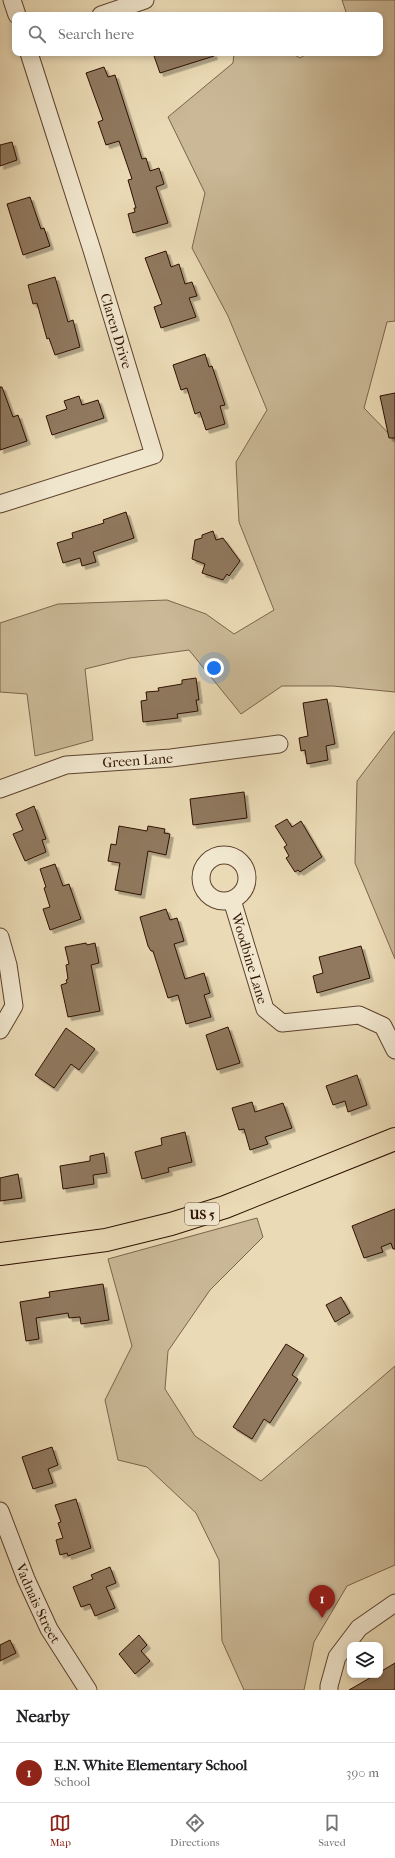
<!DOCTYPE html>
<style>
:root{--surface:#fff;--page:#f6f6f6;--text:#202124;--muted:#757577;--line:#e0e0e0;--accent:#8f2418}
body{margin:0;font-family:"IM FELL French Canon",serif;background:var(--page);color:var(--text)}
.controls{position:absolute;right:12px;bottom:12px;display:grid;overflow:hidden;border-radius:8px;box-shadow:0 2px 6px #0003}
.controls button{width:36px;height:36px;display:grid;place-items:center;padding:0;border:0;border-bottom:1px solid var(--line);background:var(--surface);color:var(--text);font:20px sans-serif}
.you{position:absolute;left:214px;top:668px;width:14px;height:14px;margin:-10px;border:3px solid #fff;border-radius:50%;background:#1a73e8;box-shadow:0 0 0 6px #1a73e833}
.badge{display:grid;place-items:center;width:26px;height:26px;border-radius:50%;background:var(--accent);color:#fff;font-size:13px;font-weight:700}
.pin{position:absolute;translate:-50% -33px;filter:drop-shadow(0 1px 2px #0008)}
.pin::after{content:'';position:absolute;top:21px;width:14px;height:12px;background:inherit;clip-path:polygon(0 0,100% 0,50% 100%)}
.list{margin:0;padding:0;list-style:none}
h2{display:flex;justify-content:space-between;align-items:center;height:52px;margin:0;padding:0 16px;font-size:17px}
h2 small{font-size:13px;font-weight:400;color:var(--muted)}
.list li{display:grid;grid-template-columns:26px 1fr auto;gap:12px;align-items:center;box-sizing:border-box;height:60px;padding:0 16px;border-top:1px solid var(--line)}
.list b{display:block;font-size:15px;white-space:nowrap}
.list p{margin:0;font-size:13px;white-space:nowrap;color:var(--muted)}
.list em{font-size:13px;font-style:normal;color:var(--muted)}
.icon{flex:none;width:22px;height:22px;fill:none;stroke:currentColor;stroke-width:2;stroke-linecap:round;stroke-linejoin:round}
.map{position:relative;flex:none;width:395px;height:1690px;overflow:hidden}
.search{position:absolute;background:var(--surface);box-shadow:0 2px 6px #0003;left:12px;right:12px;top:12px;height:44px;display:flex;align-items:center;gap:10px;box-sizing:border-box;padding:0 14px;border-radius:8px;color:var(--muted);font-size:15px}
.sheet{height:112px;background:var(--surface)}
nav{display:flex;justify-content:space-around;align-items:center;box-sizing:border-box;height:56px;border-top:1px solid var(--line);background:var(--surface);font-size:11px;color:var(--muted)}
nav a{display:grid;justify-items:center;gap:2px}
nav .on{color:var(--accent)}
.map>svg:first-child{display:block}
</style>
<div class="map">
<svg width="395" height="1690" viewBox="0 0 395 1690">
<defs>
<filter id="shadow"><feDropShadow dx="3.5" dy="3.5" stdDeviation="0" flood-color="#0004"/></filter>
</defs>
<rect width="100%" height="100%" fill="#eadab5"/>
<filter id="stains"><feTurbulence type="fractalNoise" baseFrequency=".005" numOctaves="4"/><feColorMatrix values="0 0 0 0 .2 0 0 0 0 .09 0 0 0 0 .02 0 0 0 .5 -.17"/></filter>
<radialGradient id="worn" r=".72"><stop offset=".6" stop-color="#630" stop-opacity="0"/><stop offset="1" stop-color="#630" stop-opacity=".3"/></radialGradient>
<g fill="#cab896" stroke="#7c644b">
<polygon points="342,0 395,0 395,321 387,322 364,408 395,440 395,692 333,686 282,686 241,714 189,650 130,658 85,669 93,740 35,756 27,694 0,692 0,623 58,604 167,600 206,614 234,634 274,610 239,522 236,462 267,410 228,316 192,248 205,193 168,117 233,63 234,53 291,53 300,58 308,53 380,53 380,15 347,15"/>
<polygon points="395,731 395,959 355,863 357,781"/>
<polygon points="257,1218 263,1237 210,1290 168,1351 165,1389 195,1436 261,1481 395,1366 395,1565 347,1586 314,1642 304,1690 244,1690 222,1641 219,1560 196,1513 147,1467 118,1460 105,1400 132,1346 108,1259"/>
</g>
<g fill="#90795e" stroke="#2e1000" filter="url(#shadow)">
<polygon points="153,53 213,53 214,56 160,73"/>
<polygon points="104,67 108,77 115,75 142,159 146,158 150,171 159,168 164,184 156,187 168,223 133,233 128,214 135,212 134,208 136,208 128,180 132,179 119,141 106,145 98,122 103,120 86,73"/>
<polygon points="12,142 17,160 0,166 0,145"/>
<polygon points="30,197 41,229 44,228 50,246 23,255 7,204"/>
<polygon points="166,251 171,267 179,264 185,284 192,282 197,296 189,298 196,317 161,328 154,307 162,304 145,258"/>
<polygon points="55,277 68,322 73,320 80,347 55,355 49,338 47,339 37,303 33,304 28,285"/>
<polygon points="205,354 209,367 212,366 225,405 220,406 225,424 206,430 200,412 195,414 187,388 181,390 173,365"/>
<polygon points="0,387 2,387 13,417 18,415 27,441 0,450"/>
<polygon points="395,393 395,438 389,438 380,396"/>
<polygon points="79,396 82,405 98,400 104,418 52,435 46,416 67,409 64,401"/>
<polygon points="126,512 134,538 93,552 96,562 82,566 80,558 63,563 57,543 73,538 72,533 104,523 103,520"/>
<polygon points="213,531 216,540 223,538 240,561 229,576 227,574 223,580 202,573 205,564 192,559 195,540 202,538 202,535"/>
<polygon points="196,678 199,700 196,700 198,711 177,714 178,718 143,722 141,701 147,700 146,692 159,691 158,688 182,684 182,680"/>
<polygon points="327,699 335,744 326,746 328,760 307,764 305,750 301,751 299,738 308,736 303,703"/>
<polygon points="244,792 247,818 193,825 190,799"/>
<polygon points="34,806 46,839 42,840 46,852 25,861 13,834 23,830 16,814"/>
<polygon points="287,819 292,827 301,821 322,857 300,872 298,870 295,872 286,858 289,856 284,847 287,845 275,826"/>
<polygon points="119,826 147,831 148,826 165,829 164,833 170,834 166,855 148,851 141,895 115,890 120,863 108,861 111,844 116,845"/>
<polygon points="55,864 63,886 69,884 81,919 50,930 43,909 50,907 44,888 46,887 40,869"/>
<polygon points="166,909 170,920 177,918 184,941 174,944 185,979 204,973 210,993 204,995 211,1017 186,1024 178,995 168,998 153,951 151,951 148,946 140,917"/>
<polygon points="86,943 87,945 95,943 99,963 91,965 100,1011 68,1017 61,985 67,983 66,980 68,979 66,965 69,964 65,947"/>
<polygon points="361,946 370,978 317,993 313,976 323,973 319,957"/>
<polygon points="228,1027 240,1063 217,1070 206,1035"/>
<polygon points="66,1028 95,1049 79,1070 71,1064 54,1088 35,1075"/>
<polygon points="357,1075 367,1105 348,1112 345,1101 333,1105 326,1086"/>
<polygon points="252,1102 255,1112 283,1103 292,1128 265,1137 268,1144 250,1150 244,1129 239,1130 232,1108"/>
<polygon points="185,1132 192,1162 168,1168 169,1172 142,1179 135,1152 162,1145 161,1138"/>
<polygon points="104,1153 107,1173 93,1175 94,1184 63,1189 60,1166 90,1161 90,1156"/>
<polygon points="18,1174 22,1198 0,1201 0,1178"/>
<polygon points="395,1209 395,1249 393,1249 391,1243 381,1247 383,1252 364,1258 352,1226"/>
<polygon points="103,1284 109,1320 81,1324 80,1317 69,1318 68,1313 36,1318 39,1339 26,1341 20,1302 50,1297 49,1292"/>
<polygon points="341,1297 350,1313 335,1322 326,1305"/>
<polygon points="286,1344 304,1355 292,1375 298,1379 270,1423 264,1419 252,1439 233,1427"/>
<polygon points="52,1447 58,1465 48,1469 53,1483 33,1489 22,1457"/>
<polygon points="76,1499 91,1548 68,1556 67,1553 60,1555 56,1540 63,1538 58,1523 61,1522 55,1505"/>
<polygon points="110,1567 116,1583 106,1587 115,1608 95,1616 90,1604 81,1607 73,1587 93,1579 91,1575"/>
<polygon points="139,1635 147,1645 141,1651 150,1661 135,1674 119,1654"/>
<polygon points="10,1640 16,1653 0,1661 0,1645"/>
<polygon points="395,1663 395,1690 349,1690 375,1675 380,1675 380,1672"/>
</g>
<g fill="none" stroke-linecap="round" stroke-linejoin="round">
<defs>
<g id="minor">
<polyline points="12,0 17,15"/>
<polyline points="101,15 145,0"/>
<polyline points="0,504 154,455 92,250 29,53"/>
<path id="s1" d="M0 789 66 765 171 758 279 744"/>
<circle cx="224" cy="878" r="23"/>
<path id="s2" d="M232 900 265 1009 282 1023 359 1015 383 1026 395 1050"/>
<polyline points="0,937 8,965 14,1006 0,1030"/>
<path id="s3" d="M0 1511 26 1579 49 1629 88 1690"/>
<polyline points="329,1690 329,1686 337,1657 359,1628 395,1603"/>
</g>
<polyline id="major" points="0,1254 106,1240 171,1224 225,1207 395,1139"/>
</defs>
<use href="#minor" stroke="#5d422d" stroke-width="19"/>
<use href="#major" stroke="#2e1000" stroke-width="24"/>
<use href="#minor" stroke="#f1e7cf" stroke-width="17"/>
<use href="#major" stroke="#eadab5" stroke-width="22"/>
</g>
<g text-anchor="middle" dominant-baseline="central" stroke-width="4" stroke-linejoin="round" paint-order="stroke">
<rect fill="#f1e7cf" stroke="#68503e" stroke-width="1" x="185" y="1203" width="34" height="22" rx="3"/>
<g font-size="13" font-weight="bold" fill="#2e1000">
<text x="202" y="1214">US 5</text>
</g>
<g font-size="14" fill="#2e1000" stroke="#f1e7cf">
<text transform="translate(116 331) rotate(73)">Claren Drive</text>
<text stroke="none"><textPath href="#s1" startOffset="142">Green Lane</textPath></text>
<text stroke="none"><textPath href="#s2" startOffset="61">Woodbine Lane</textPath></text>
<text stroke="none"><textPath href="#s3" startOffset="100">Vadnais Street</textPath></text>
</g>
</g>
<rect width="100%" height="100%" filter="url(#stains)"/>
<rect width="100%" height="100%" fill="url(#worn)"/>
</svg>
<div class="controls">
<button><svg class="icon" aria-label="layers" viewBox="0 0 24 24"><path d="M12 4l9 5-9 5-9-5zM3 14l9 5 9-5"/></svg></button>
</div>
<div class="you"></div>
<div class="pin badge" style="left:322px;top:1618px">1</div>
<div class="search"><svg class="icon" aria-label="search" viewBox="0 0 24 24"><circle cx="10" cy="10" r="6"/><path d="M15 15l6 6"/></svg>Search here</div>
</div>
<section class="sheet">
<h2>Nearby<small></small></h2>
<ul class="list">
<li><span class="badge">1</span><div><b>E.N. White Elementary School</b><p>School</p></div><em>390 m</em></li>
</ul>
</section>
<nav>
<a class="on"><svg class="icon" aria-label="map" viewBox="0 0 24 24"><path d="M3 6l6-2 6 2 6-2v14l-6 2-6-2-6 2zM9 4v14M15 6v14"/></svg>Map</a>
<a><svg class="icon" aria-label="directions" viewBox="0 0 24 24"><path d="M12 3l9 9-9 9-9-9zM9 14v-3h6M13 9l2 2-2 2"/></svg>Directions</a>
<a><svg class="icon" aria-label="saved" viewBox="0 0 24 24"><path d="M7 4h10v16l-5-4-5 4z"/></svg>Saved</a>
</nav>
